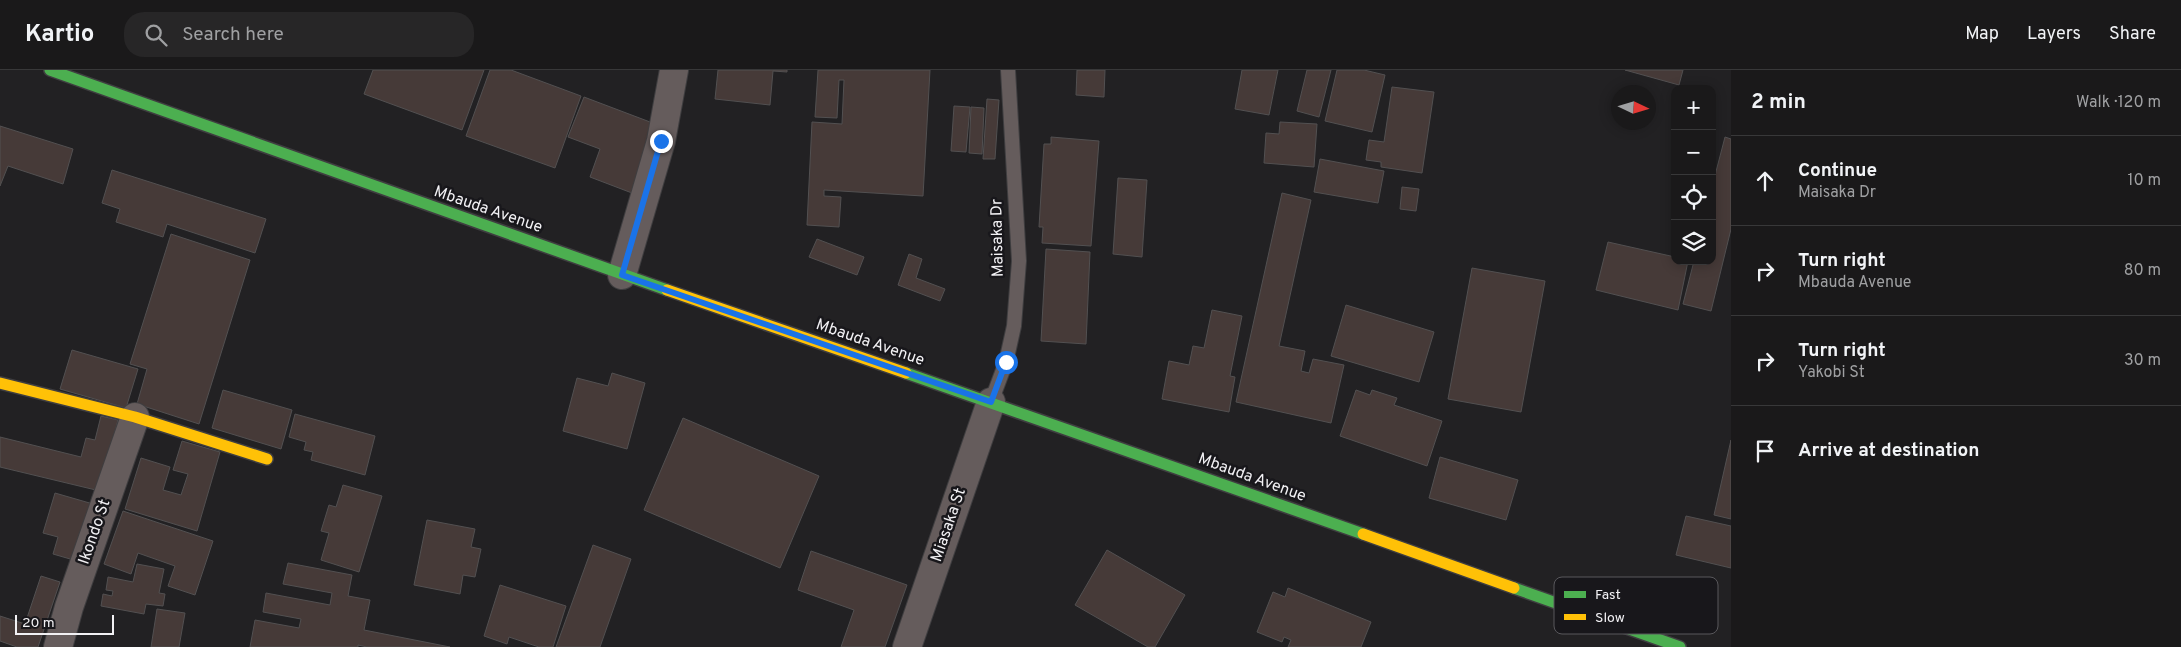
<!DOCTYPE html>
<meta charset="utf-8">
<style>
:root{--surface:#1a191a;--page:#272627;--text:#f1f3f6;--muted:#9fa0a2;--line:#383839}
body{margin:0;font-family:Overpass,sans-serif;background:var(--page);color:var(--text)}
.controls{position:absolute;right:15px;top:15px;display:grid;overflow:hidden;border-radius:10px;box-shadow:0 2px 12px #0003}
.controls button{width:45px;height:45px;display:grid;place-items:center;padding:0;border:0;border-bottom:1px solid var(--line);background:var(--surface);color:var(--text);font:25px sans-serif}
.compass{position:absolute;left:1611px;top:15px;width:45px;height:45px;border-radius:50%;background:var(--surface);box-shadow:0 2px 12px #0003;rotate:94deg}
.scale{position:absolute;left:15px;bottom:12px;width:99px;box-sizing:border-box;padding-left:5px;border:2px solid #f2f1f4;border-top:0;font-size:14px;line-height:18px;white-space:nowrap;color:#f2f1f4;-webkit-text-stroke:4px #18171b;paint-order:stroke}
.stop{position:absolute;width:15px;height:15px;margin:-11px;border:4px solid #1a73e8;border-radius:50%;background:#fff}
.stop.end{background:#1a73e8;border-color:#fff;box-shadow:0 1px 5px #0008}
.list{margin:0;padding:0;list-style:none}
h2{display:flex;justify-content:space-between;align-items:center;height:65px;margin:0;padding:0 20px;font-size:21px}
h2 small{font-size:16px;font-weight:400;color:var(--muted)}
.list li{display:grid;grid-template-columns:32px 1fr auto;gap:15px;align-items:center;box-sizing:border-box;height:90px;padding:0 20px;border-top:1px solid var(--line)}
.list b{display:block;font-size:19px;white-space:nowrap}
.list p{margin:0;font-size:16px;white-space:nowrap;color:var(--muted)}
.list em{font-size:16px;font-style:normal;color:var(--muted)}
.icon{flex:none;width:28px;height:28px;fill:none;stroke:currentColor;stroke-width:2;stroke-linecap:round;stroke-linejoin:round}
.map{position:relative;flex:none;width:1731px;height:577px;overflow:hidden}
header{display:flex;align-items:center;gap:30px;box-sizing:border-box;height:70px;padding:0 25px;background:var(--surface);border-bottom:1px solid var(--line)}
header strong{font-size:24px}
nav{display:flex;gap:28px;margin-inline-start:auto;font-size:18px}
.search{width:350px;height:45px;background:var(--page);display:flex;align-items:center;gap:12px;box-sizing:border-box;padding:0 18px;border-radius:20px;color:var(--muted);font-size:19px}
main{display:flex}
aside{flex:1;background:var(--surface)}
.map>svg:first-child{display:block}
</style>
<header>
<strong>Kartio</strong>
<div class="search"><svg class="icon" aria-label="search" viewBox="0 0 24 24"><circle cx="10" cy="10" r="6"/><path d="M15 15l6 6"/></svg>Search here</div>
<nav><a>Map</a><a>Layers</a><a>Share</a></nav>
</header>
<main>
<div class="map">
<svg width="1731" height="577" viewBox="0 0 1731 577">
<rect width="100%" height="100%" fill="#222123"/>
<g fill="#463a38" stroke="#525051">
<polygon points="373,0 484,0 462,60 364,24"/>
<polygon points="490,0 511,0 581,26 555,98 466,66"/>
<polygon points="718,0 787,0 787,2 773,1 770,35 715,29"/>
<polygon points="818,0 930,0 923,126 824,120 824,126 841,127 839,157 807,155 812,52 842,54 844,10 839,10 837,48 815,47"/>
<polygon points="1077,0 1105,0 1104,27 1076,25"/>
<polygon points="1242,0 1278,0 1269,45 1235,39"/>
<polygon points="1307,0 1331,0 1319,47 1297,41"/>
<polygon points="1337,0 1364,0 1385,5 1372,62 1325,51"/>
<polygon points="1625,0 1683,0 1679,15"/>
<polygon points="1392,17 1434,22 1422,103 1381,97 1381,92 1366,90 1369,70 1384,72"/>
<polygon points="584,27 658,55 632,123 590,107 600,79 568,67"/>
<polygon points="987,29 999,30 995,89 983,89"/>
<polygon points="954,36 970,37 966,82 951,81"/>
<polygon points="971,37 984,38 982,84 969,83"/>
<polygon points="1280,52 1317,54 1314,97 1264,93 1266,63 1279,64"/>
<polygon points="0,56 73,79 63,114 8,96 0,116"/>
<polygon points="1051,67 1099,71 1091,176 1042,173 1043,157 1039,157 1044,74 1051,74"/>
<polygon points="1725,67 1731,69 1731,159 1711,241 1683,234 1694,191 1712,191 1712,117"/>
<polygon points="1320,89 1384,101 1378,133 1314,122"/>
<polygon points="112,100 266,149 255,183 167,154 163,167 116,152 120,139 102,133"/>
<polygon points="1118,108 1147,110 1142,187 1113,184"/>
<polygon points="1402,117 1419,119 1416,141 1400,139"/>
<polygon points="1282,123 1311,130 1279,276 1305,281 1301,301 1309,303 1313,289 1344,295 1331,353 1236,332"/>
<polygon points="171,164 250,190 199,354 137,334 147,299 130,294"/>
<polygon points="817,169 864,187 857,205 809,187"/>
<polygon points="1608,172 1675,187 1675,191 1688,191 1678,240 1596,220"/>
<polygon points="1046,179 1090,182 1086,274 1041,271"/>
<polygon points="909,184 922,189 916,208 945,219 940,231 898,215"/>
<polygon points="1472,198 1545,211 1521,342 1448,329"/>
<polygon points="1346,235 1434,262 1419,312 1331,286"/>
<polygon points="1212,240 1242,246 1230,306 1235,307 1229,342 1162,329 1169,291 1189,295 1193,276 1204,278"/>
<polygon points="72,280 138,299 126,338 60,319"/>
<polygon points="612,303 645,313 627,379 563,361 577,308 608,316"/>
<polygon points="223,320 292,340 281,379 212,358"/>
<polygon points="1356,320 1370,325 1372,320 1397,328 1394,335 1442,351 1427,396 1340,366"/>
<polygon points="295,344 375,366 365,405 311,390 313,382 304,380 306,372 289,367"/>
<polygon points="101,346 118,350 100,421 0,397 0,367 81,387 86,368 95,370"/>
<polygon points="683,348 819,406 780,498 644,440"/>
<polygon points="1731,370 1731,449 1714,445"/>
<polygon points="182,371 220,382 197,461 125,439 141,388 170,397 163,420 181,425 188,404 173,400"/>
<polygon points="1440,387 1518,410 1506,450 1429,428"/>
<polygon points="343,415 382,426 359,502 321,490 329,463 321,461 329,435 336,437"/>
<polygon points="55,423 93,434 77,491 53,484 58,467 43,463"/>
<polygon points="123,441 213,471 195,525 168,516 175,496 138,483 131,504 104,494"/>
<polygon points="1686,446 1731,456 1731,498 1676,485"/>
<polygon points="427,450 475,459 471,477 481,479 475,507 463,505 460,524 414,515"/>
<polygon points="593,475 631,489 600,577 556,577"/>
<polygon points="1107,480 1185,525 1155,577 1148,577 1075,535"/>
<polygon points="811,481 907,515 885,577 841,577 854,540 798,520"/>
<polygon points="288,493 352,505 348,526 370,530 364,560 450,577 367,577 358,575 358,577 250,577 255,550 299,558 301,549 263,542 266,523 330,535 332,523 283,514"/>
<polygon points="137,494 164,499 159,523 165,524 163,536 146,534 144,544 101,536 103,524 112,526 113,521 106,520 108,507 133,512"/>
<polygon points="41,506 60,512 38,577 17,577 0,571 0,546 25,554"/>
<polygon points="500,515 566,536 553,577 539,577 509,567 507,574 484,566"/>
<polygon points="1288,518 1371,552 1361,577 1288,577 1291,570 1284,567 1282,572 1257,562 1273,522 1285,527"/>
<polygon points="157,539 185,543 179,577 151,577"/>
</g>
<g fill="none" stroke-linecap="round" stroke-linejoin="round">
<defs>
<polyline id="lane" points="991,332 1006,292 1014,256 1019,191 1008,0"/>
<g id="street">
<polyline points="622,205 661,71 674,0"/>
<polyline points="58,577 69,537 135,347"/>
<polyline points="907,577 991,332"/>
</g>
<g id="fast">
<polyline points="50,0 667,220"/>
<polyline points="906,303 1363,464"/>
<polyline points="1514,518 1680,577"/>
</g>
<g id="slow">
<polyline points="667,220 906,303"/>
<polyline points="0,313 135,347 267,389"/>
<polyline points="1363,464 1514,518"/>
</g>
</defs>
<use href="#lane" stroke="#3f3e40" stroke-width="16"/>
<use href="#street" stroke="#3f3e40" stroke-width="30"/>
<use href="#fast" stroke="#3f3e40" stroke-width="14"/>
<use href="#slow" stroke="#3f3e40" stroke-width="14"/>
<use href="#lane" stroke="#655c5c" stroke-width="14"/>
<use href="#street" stroke="#655c5c" stroke-width="28"/>
<use href="#fast" stroke="#4caf50" stroke-width="11"/>
<use href="#slow" stroke="#ffc107" stroke-width="11"/>
</g>
<g fill="none" stroke-linecap="round" stroke-linejoin="round">
<polyline stroke="#1a73e8" stroke-width="6" points="661,71 622,205 991,332 1006,292"/>
</g>
<g text-anchor="middle" dominant-baseline="central" stroke-width="5" stroke-linejoin="round" paint-order="stroke">
<g font-size="16" fill="#f2f1f4" stroke="#18171b">
<text transform="translate(488 140) rotate(19)">Mbauda Avenue</text>
<text transform="translate(998 168) rotate(-91)">Maisaka Dr</text>
<text transform="translate(870 273) rotate(19)">Mbauda Avenue</text>
<text transform="translate(1252 408) rotate(20)">Mbauda Avenue</text>
<text transform="translate(949 455) rotate(-71)">Miasaka St</text>
<text transform="translate(95 462) rotate(-71)">Ikondo St</text>
</g>
</g>
<rect x="1554" y="507" width="164" height="57" rx="8" fill="#18171b" stroke="#59585c" stroke-width="1"/>
<rect x="1564" y="521" width="22" height="7" fill="#4caf50"/>
<rect x="1564" y="544" width="22" height="6" fill="#ffc107"/>
<g font-size="14" fill="#f2f1f4">
<text x="1595" y="529">Fast</text>
<text x="1595" y="552">Slow</text>
</g>
</svg>
<div class="controls">
<button>+</button>
<button>−</button>
<button><svg class="icon" aria-label="locate" viewBox="0 0 24 24"><circle cx="12" cy="12" r="6"/><path d="M12 2v4M12 18v4M2 12h4M18 12h4"/></svg></button>
<button><svg class="icon" aria-label="layers" viewBox="0 0 24 24"><path d="M12 4l9 5-9 5-9-5zM3 14l9 5 9-5"/></svg></button>
</div>
<svg class="compass" viewBox="-18 -18 36 36"><path d="M0-13l5 13h-10z" fill="#e53935"/><path d="M0 13l5-13h-10z" fill="#9fa0a2"/></svg>
<div class="scale">20 m</div>
<div class="stop" style="left:1006px;top:292px"></div>
<div class="stop end" style="left:661px;top:71px"></div>
</div>
<aside>
<h2>2 min<small>Walk · 120 m</small></h2>
<ul class="list">
<li><svg class="icon" aria-label="ahead" viewBox="0 0 24 24"><path d="M12 20V5M6 11l6-6 6 6"/></svg><div><b>Continue</b><p>Maisaka Dr</p></div><em>10 m</em></li>
<li><svg class="icon" aria-label="right" viewBox="0 0 24 24"><path d="M7 20v-9h11M14 6l5 5-5 5"/></svg><div><b>Turn right</b><p>Mbauda Avenue</p></div><em>80 m</em></li>
<li><svg class="icon" aria-label="right" viewBox="0 0 24 24"><path d="M7 20v-9h11M14 6l5 5-5 5"/></svg><div><b>Turn right</b><p>Yakobi St</p></div><em>30 m</em></li>
<li><svg class="icon" aria-label="arrive" viewBox="0 0 24 24"><path d="M6 21V4h12l-3 4 3 4H6"/></svg><div><b>Arrive at destination</b></div></li>
</ul>
</aside>
</main>
